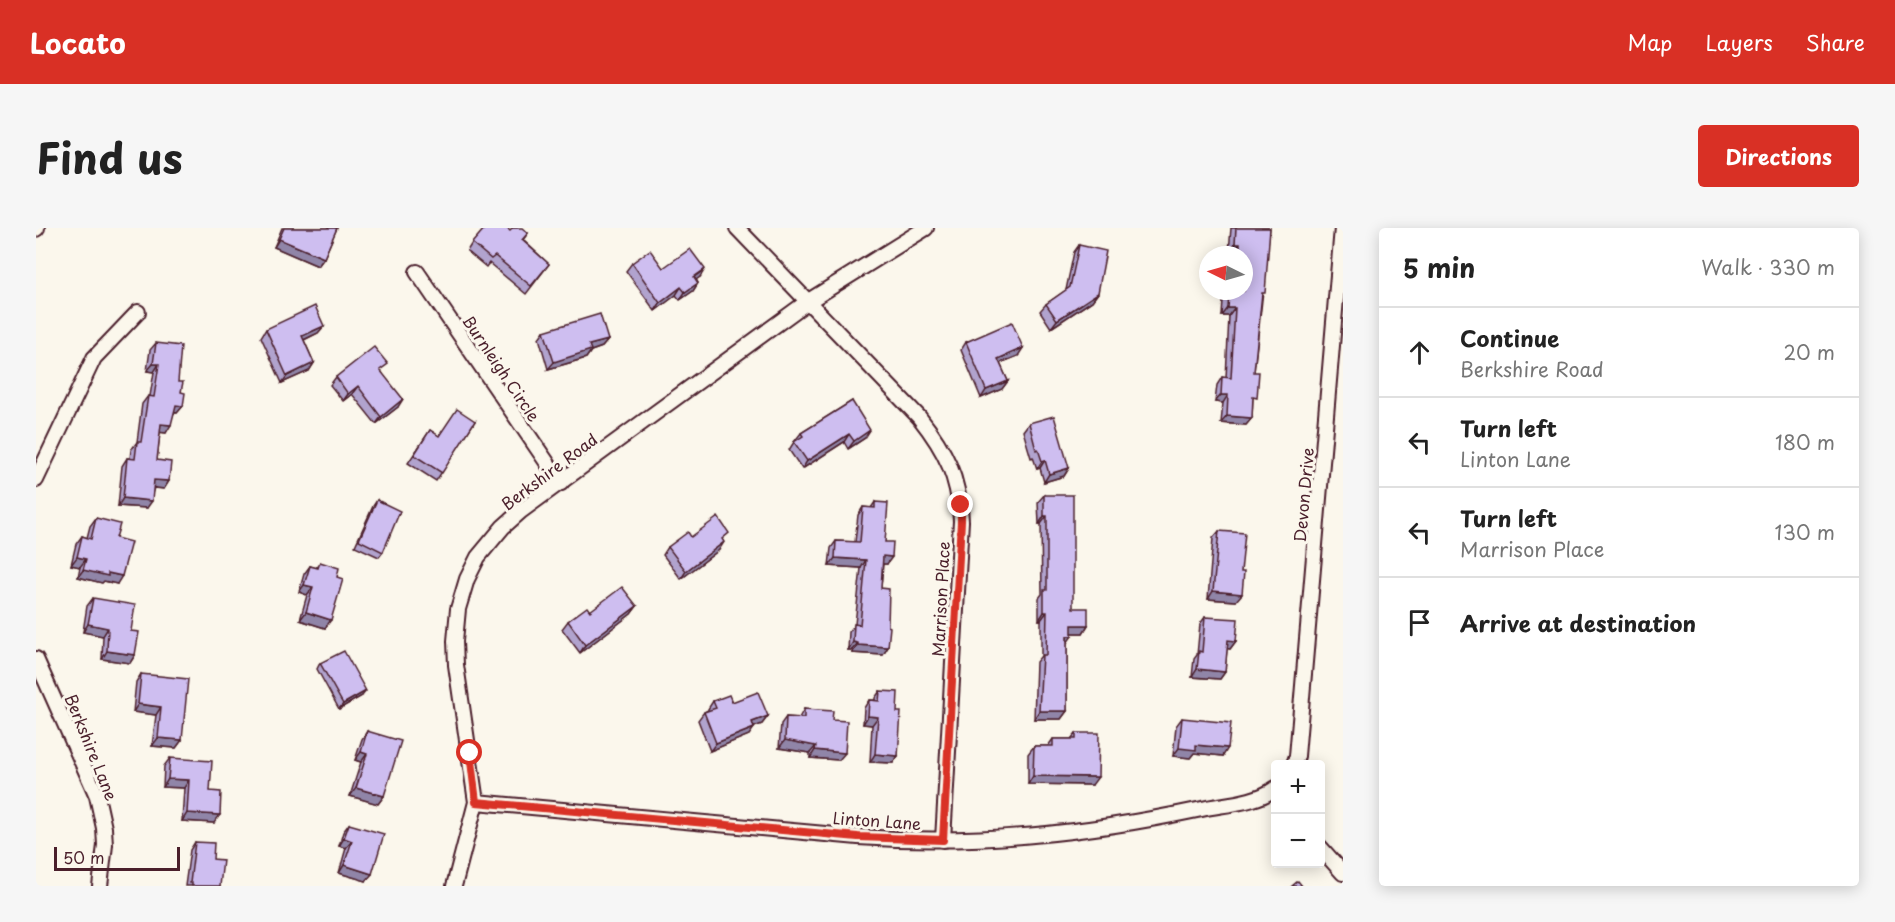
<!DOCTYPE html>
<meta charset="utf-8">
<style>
:root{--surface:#fff;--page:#f6f6f6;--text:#222;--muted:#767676;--line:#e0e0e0;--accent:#d93025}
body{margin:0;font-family:"Playpen Sans",sans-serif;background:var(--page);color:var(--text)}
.controls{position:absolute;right:18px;bottom:18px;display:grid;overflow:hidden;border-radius:6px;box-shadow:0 3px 15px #0003}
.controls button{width:54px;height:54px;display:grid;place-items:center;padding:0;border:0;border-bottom:2px solid var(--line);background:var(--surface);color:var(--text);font:30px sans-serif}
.compass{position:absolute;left:1163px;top:18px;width:54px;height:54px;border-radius:50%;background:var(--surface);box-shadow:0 3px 15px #0003;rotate:275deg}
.scale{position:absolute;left:18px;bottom:15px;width:126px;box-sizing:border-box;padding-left:6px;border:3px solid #4a1f2b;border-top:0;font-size:16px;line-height:21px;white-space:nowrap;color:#4a1f2b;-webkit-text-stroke:4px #fbf7ec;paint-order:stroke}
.stop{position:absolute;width:18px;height:18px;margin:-14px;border:4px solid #d93025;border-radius:50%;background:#fff}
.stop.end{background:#d93025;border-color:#fff;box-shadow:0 2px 6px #0008}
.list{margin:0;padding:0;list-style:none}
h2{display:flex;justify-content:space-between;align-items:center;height:78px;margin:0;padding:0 24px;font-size:26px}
h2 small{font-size:20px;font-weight:400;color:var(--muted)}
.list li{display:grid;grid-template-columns:39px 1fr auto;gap:18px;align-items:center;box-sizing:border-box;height:90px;padding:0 24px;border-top:2px solid var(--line)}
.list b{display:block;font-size:22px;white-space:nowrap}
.list p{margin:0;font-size:20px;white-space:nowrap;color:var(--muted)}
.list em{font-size:20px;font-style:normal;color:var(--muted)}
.icon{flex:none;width:33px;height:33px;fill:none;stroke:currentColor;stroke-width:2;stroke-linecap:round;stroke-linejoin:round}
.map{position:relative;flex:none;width:1307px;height:658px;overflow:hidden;border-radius:6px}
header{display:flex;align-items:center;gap:36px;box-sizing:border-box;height:84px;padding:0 30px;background:var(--accent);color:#fff}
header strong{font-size:28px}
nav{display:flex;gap:33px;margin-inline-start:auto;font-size:21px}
.intro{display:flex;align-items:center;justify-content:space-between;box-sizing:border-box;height:144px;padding:0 36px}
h1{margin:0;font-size:42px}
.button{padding:15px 27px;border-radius:6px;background:var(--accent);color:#fff;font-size:21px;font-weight:700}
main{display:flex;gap:36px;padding:0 36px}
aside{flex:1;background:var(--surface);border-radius:6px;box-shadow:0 3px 15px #0003}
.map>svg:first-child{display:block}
</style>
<header>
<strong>Locato</strong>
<nav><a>Map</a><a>Layers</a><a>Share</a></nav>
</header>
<div class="intro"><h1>Find us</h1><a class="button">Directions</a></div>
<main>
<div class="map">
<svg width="1307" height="658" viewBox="0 0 1307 658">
<rect width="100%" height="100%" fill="#fbf7ec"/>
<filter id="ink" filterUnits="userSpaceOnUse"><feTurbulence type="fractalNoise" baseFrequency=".0167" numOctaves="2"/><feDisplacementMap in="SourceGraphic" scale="12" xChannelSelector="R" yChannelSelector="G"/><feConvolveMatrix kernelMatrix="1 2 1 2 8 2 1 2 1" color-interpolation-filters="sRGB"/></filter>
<g filter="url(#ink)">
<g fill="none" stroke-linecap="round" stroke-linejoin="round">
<defs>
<g id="minor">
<path d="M701 0 883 189C910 223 923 250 925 293L907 612"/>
<polyline points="0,1 1,0"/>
<polyline points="381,44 525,255"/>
<polyline points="0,252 58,130 102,84"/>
<polyline points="0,431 61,568 68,600 69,617 64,658"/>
<polyline points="1258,536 1261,528 1306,0"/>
<path d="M440 574 822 609C942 617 1048 606 1166 581 1189 576 1220 575 1240 560"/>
<polyline points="1284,619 1307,645"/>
<polyline points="418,658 440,574 420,437 419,413 422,381 431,351 442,329 467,299 485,283 771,74 890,0"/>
</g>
</defs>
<use href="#minor" stroke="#4a1f2b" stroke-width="18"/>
<use href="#minor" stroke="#fbf7ec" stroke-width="14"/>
</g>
<g fill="#b1a3ce" stroke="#4a1f2b" stroke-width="1.5">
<polygon points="246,0 301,0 288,30 282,38 238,19"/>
<polygon points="1195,0 1234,0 1218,144 1216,190 1210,197 1185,195 1187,175 1179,174 1181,157 1186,149 1190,150 1193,88 1186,88 1187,73 1193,65 1196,65 1196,63 1208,63 1208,27 1199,27 1199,24 1193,24"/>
<polygon points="474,3 492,5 487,12 513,36 490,66 453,35 450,39 431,23 436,15"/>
<polygon points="1043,17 1062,65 1056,73 1015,100 1004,83 1010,76 1030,62 1038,24"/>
<polygon points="596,35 627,40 664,49 660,51 662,55 657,63 644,72 640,67 619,83 590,43"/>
<polygon points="288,98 282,105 268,112 278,135 273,143 246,155 225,109 230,101"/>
<polygon points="508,103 572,112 566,119 555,123 550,130 512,141 503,110"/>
<polygon points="930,114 982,128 964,135 972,153 966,161 945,170 925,122"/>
<polygon points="120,115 142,154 145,164 147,178 141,185 138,185 130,205 124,204 121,232 133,253 128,261 118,260 111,280 82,278 86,238 91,230 94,230 95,222 101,214 106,176 112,168 114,168 118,144 111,143 114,122"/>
<polygon points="346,144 362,179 340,196 316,166 307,173 294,157 300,149"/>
<polygon points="816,173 829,210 812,221 808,214 766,241 753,222 758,214 765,205"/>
<polygon points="439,193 400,253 372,235 394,202 403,208"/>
<polygon points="993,195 1033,240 1028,248 1008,254 1004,240 1001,241 997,229 995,230 987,203"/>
<polygon points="1008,267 1037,380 1052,397 1047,405 1036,405 1031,415 1031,483 1025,491 998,491 1000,434 1005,428 1005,392 1003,392 1003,370 1006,366 1005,296 1003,296 1002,274"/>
<polygon points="341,272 347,324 343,329 319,318 337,278"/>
<polygon points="839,274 849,314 851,336 847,336 845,360 852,398 852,419 847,427 816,425 816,422 812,422 813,404 819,396 825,340 793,338 795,320 800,313 819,314 822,287 827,279 835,280"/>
<polygon points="60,290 80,310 81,356 68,353 66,355 42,349 44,339 35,337 40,316 46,308 51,310 54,298"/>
<polygon points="1183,303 1200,373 1172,371 1177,310"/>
<polygon points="655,309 687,313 683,322 645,351 627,327 632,319"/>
<polygon points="284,334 289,400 264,392 271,367 263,364 268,346 274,338 280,340"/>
<polygon points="57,370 95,403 99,427 94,435 66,431 67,408 47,404 51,378"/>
<polygon points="601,378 595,386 544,425 526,401 532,393 554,383"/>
<polygon points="1169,389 1200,413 1194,421 1191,420 1189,444 1184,451 1156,449 1158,431 1161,427 1164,396"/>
<polygon points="284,435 326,468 303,481 281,441"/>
<polygon points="105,446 146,512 140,520 116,518 120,487 97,484 100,454"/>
<polygon points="844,463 861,484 862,528 857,535 834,534 836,497 827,496 828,480 833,472 839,472 839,470"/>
<polygon points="677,473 696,474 732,488 726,496 718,499 713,507 674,523 662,492 668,484 672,482 672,481"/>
<polygon points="768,481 796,492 803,532 774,530 774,525 743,520 745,496 750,489 763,490"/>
<polygon points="1146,490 1187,528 1158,525 1154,530 1137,528 1140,498"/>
<polygon points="331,503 348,568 342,576 314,568 325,534 319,532 326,511"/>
<polygon points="1040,505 1056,557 992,556 992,526 998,518 1012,518 1017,511 1035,511"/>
<polygon points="134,530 174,563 178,595 146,593 148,560 127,559 128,538"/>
<polygon points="313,596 330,653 303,645 310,620 303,618 307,604"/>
<polygon points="159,614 177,631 184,658 149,658 154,622"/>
</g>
<g fill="#9085a8" stroke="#4a1f2b" stroke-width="1.5">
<polygon points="243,11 288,30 282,38 238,19"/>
<polygon points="1199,16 1204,16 1199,24 1193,24"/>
<polygon points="669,41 664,49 653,57 658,49"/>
<polygon points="662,55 657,63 644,72 649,64"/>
<polygon points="645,59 640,67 619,83 624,75"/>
<polygon points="1062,65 1056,73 1015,100 1021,92"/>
<polygon points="1192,80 1199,80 1193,88 1186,88"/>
<polygon points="288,98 282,105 261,115 266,108"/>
<polygon points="572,112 566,119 555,123 550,130 512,141 518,134 553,117"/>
<polygon points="987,120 982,128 957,138 962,131"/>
<polygon points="278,135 273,143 246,155 251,148"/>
<polygon points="117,136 123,136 118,144 111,143"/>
<polygon points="972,153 966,161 945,170 950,162"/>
<polygon points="322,158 316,166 307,173 312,166"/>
<polygon points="1185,167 1192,167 1187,175 1179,174"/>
<polygon points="367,171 362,179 340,196 345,189"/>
<polygon points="140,177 147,178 141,185 134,184"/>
<polygon points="1191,188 1216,190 1210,197 1185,195"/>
<polygon points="125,196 135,197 130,205 120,204"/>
<polygon points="834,202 829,210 812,221 818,213"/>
<polygon points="813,206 808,214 766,241 771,233"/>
<polygon points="1009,232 1004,240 1001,241 1006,233"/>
<polygon points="1033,240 1028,248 1008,254 1013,246"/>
<polygon points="118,252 133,253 128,261 113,259"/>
<polygon points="87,270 116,273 111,280 82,278"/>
<polygon points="1008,288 1011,288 1005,296 1003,296"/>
<polygon points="688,314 683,322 645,351 650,343"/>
<polygon points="847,328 856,329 851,336 842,336"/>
<polygon points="41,329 50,331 44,339 35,337"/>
<polygon points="799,330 830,332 825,340 793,338"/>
<polygon points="47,342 72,345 86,348 81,356 68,353 66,355 42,349"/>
<polygon points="268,357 277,359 271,367 263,364"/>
<polygon points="1177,363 1206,366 1200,373 1172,371"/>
<polygon points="601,378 595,386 544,425 549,417"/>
<polygon points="270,384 295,392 289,400 264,392"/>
<polygon points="1008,384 1011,384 1005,392 1003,392"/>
<polygon points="52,396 72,400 67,408 47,404"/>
<polygon points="1036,397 1052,397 1047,405 1031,405"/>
<polygon points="1031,408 1036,408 1031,415"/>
<polygon points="1192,412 1200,413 1194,421 1186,420"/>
<polygon points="817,414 822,415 816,422 812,422"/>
<polygon points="822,417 852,419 847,427 816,425"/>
<polygon points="71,423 99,427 94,435 66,431"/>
<polygon points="1161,441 1189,444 1184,451 1156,449"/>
<polygon points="330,463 326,468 303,481 307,476"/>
<polygon points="102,476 125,479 120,487 97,484"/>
<polygon points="1003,483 1031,483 1025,491 998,491"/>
<polygon points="732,488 726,496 711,502 716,494"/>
<polygon points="832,488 842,489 836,497 827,496"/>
<polygon points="718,500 713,507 674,523 680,515"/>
<polygon points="122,510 146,512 140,520 116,518"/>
<polygon points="749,512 780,518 774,525 743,520"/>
<polygon points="1160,517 1192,520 1187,528 1158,525 1154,530 1137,528 1143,520"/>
<polygon points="779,522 809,525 803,532 774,530"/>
<polygon points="325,524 331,526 325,534 319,532"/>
<polygon points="839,526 862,528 857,535 834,534"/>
<polygon points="997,548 1062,549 1056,557 992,556"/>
<polygon points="132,551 153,552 148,560 127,559"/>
<polygon points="320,560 348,568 342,576 314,568"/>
<polygon points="151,585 184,587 178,595 146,593"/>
<polygon points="308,610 316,613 310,620 303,618"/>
<polygon points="308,637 336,646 330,653 303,645"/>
</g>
<g fill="#cebef0" stroke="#4a1f2b" stroke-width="1.5">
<polygon points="248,0 301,0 288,30 243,11"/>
<polygon points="449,0 471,0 474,3 477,0 486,0 492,5 486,12 513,36 495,58 459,28 455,31 436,15"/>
<polygon points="1200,0 1234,0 1229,65 1226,65 1218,144 1223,144 1221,170 1217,169 1216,190 1191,188 1192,167 1185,167 1186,149 1195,150 1199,80 1192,80 1193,65 1201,66 1201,63 1208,63 1208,27 1204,27 1204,16 1199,16"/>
<polygon points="1043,17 1070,23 1062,65 1021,92 1010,76 1034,59"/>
<polygon points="654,21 669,41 658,49 662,55 649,64 645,59 624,75 596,35 614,22 627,40"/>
<polygon points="279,78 288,98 266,108 278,135 251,148 230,101"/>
<polygon points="564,86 572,112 553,117 555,122 518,134 508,103"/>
<polygon points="976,94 987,120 962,131 972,153 950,162 930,114"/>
<polygon points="120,115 145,118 142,154 147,154 145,164 149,165 147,178 140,177 135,197 125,196 121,232 135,234 133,253 118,252 116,273 87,270 91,230 99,231 101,214 105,214 112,168 118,169 123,136 117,136"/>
<polygon points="338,119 352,136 344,142 367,171 345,189 322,158 312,166 300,149"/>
<polygon points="816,173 834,202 818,213 813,206 771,233 758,214 767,208 765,205"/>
<polygon points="421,181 439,193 406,245 378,227 394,202 403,208"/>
<polygon points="1018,188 1033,240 1013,246 1009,232 1006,233 1002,221 1000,222 993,195"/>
<polygon points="1008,267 1037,267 1037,380 1052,380 1052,397 1036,397 1036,408 1031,408 1031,483 1003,483 1006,427 1010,427 1011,384 1008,384 1008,362 1011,362 1011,288 1008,288"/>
<polygon points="341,272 364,283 347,324 323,312"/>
<polygon points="839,274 852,275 849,314 857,314 856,329 847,328 845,360 853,361 852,398 854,399 852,419 822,417 822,415 817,414 818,396 824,397 830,332 799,330 800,313 824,314 827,279 839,280"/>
<polygon points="682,289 693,305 686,311 688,314 650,343 632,319 652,304 655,309"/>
<polygon points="60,290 84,296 80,310 95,314 86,348 72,345 72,348 47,342 50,331 41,329 46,308 55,311"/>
<polygon points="1183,303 1209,305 1205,344 1208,344 1206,366 1177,363"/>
<polygon points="284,334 303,340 301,349 307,351 295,392 270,384 277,359 268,357 274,338 282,340"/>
<polygon points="586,359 601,378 549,417 532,393 551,379 554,383"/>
<polygon points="57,370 99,377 95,403 103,404 99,427 71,423 72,400 52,396"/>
<polygon points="1169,389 1202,391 1200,413 1192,412 1189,444 1161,441 1163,423 1166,424"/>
<polygon points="308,423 330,463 307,476 284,435"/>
<polygon points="105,446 152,451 146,512 122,510 125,479 102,476"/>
<polygon points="844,463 862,464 861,484 865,484 862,528 839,526 842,489 832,488 833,472 843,473"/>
<polygon points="722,464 732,488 716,494 718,500 680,515 668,484 680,480 677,473 693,467 696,474"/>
<polygon points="768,481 797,483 796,492 811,493 809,525 779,522 780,518 749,512 750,489 768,490"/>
<polygon points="1146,490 1195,495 1192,520 1160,517 1160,522 1143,520"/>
<polygon points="331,503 365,513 348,568 320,560 331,526 325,524"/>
<polygon points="1040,505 1063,505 1062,549 997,548 998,518 1017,518 1017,511 1040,511"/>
<polygon points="134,530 176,533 174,563 185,564 184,587 151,585 153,552 132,551"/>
<polygon points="313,596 348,606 336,646 308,637 316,613 308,610"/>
<polygon points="159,614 178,615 177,631 187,632 184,658 156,658 156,655 154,655"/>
<polygon points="1262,653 1266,658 1256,658"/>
</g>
</g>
<g fill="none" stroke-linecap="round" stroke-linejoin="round" filter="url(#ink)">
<polyline stroke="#d93025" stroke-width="8" points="434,525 440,574 822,609 907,612 925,293 925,277"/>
</g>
<g text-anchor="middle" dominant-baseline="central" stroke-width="6" stroke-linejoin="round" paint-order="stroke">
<g font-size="16" fill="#4a1f2b" stroke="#fbf7ec">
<text transform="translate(466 140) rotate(56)">Burnleigh Circle</text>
<text transform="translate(513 243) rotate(-37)">Berkshire Road</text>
<text transform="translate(1267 267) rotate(-85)">Devon Drive</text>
<text transform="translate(904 371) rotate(-87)">Marrison Place</text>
<text transform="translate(56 519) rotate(68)">Berkshire Lane</text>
<text transform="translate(841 592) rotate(4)">Linton Lane</text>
</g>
</g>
</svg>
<div class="controls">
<button>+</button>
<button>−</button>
</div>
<svg class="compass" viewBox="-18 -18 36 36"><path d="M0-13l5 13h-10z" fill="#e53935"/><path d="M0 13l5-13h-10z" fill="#767676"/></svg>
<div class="scale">50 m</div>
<div class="stop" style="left:434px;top:525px"></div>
<div class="stop end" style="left:925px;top:277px"></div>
</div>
<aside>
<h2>5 min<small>Walk · 330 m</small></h2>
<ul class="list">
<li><svg class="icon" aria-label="ahead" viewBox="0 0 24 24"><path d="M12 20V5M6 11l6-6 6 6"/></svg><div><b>Continue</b><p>Berkshire Road</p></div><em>20 m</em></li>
<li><svg class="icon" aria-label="left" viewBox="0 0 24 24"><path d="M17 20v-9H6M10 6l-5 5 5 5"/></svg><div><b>Turn left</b><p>Linton Lane</p></div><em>180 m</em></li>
<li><svg class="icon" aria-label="left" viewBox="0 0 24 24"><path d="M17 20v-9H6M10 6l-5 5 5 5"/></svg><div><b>Turn left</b><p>Marrison Place</p></div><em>130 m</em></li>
<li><svg class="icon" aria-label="arrive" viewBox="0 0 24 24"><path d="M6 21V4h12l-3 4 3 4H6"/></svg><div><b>Arrive at destination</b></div></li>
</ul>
</aside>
</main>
